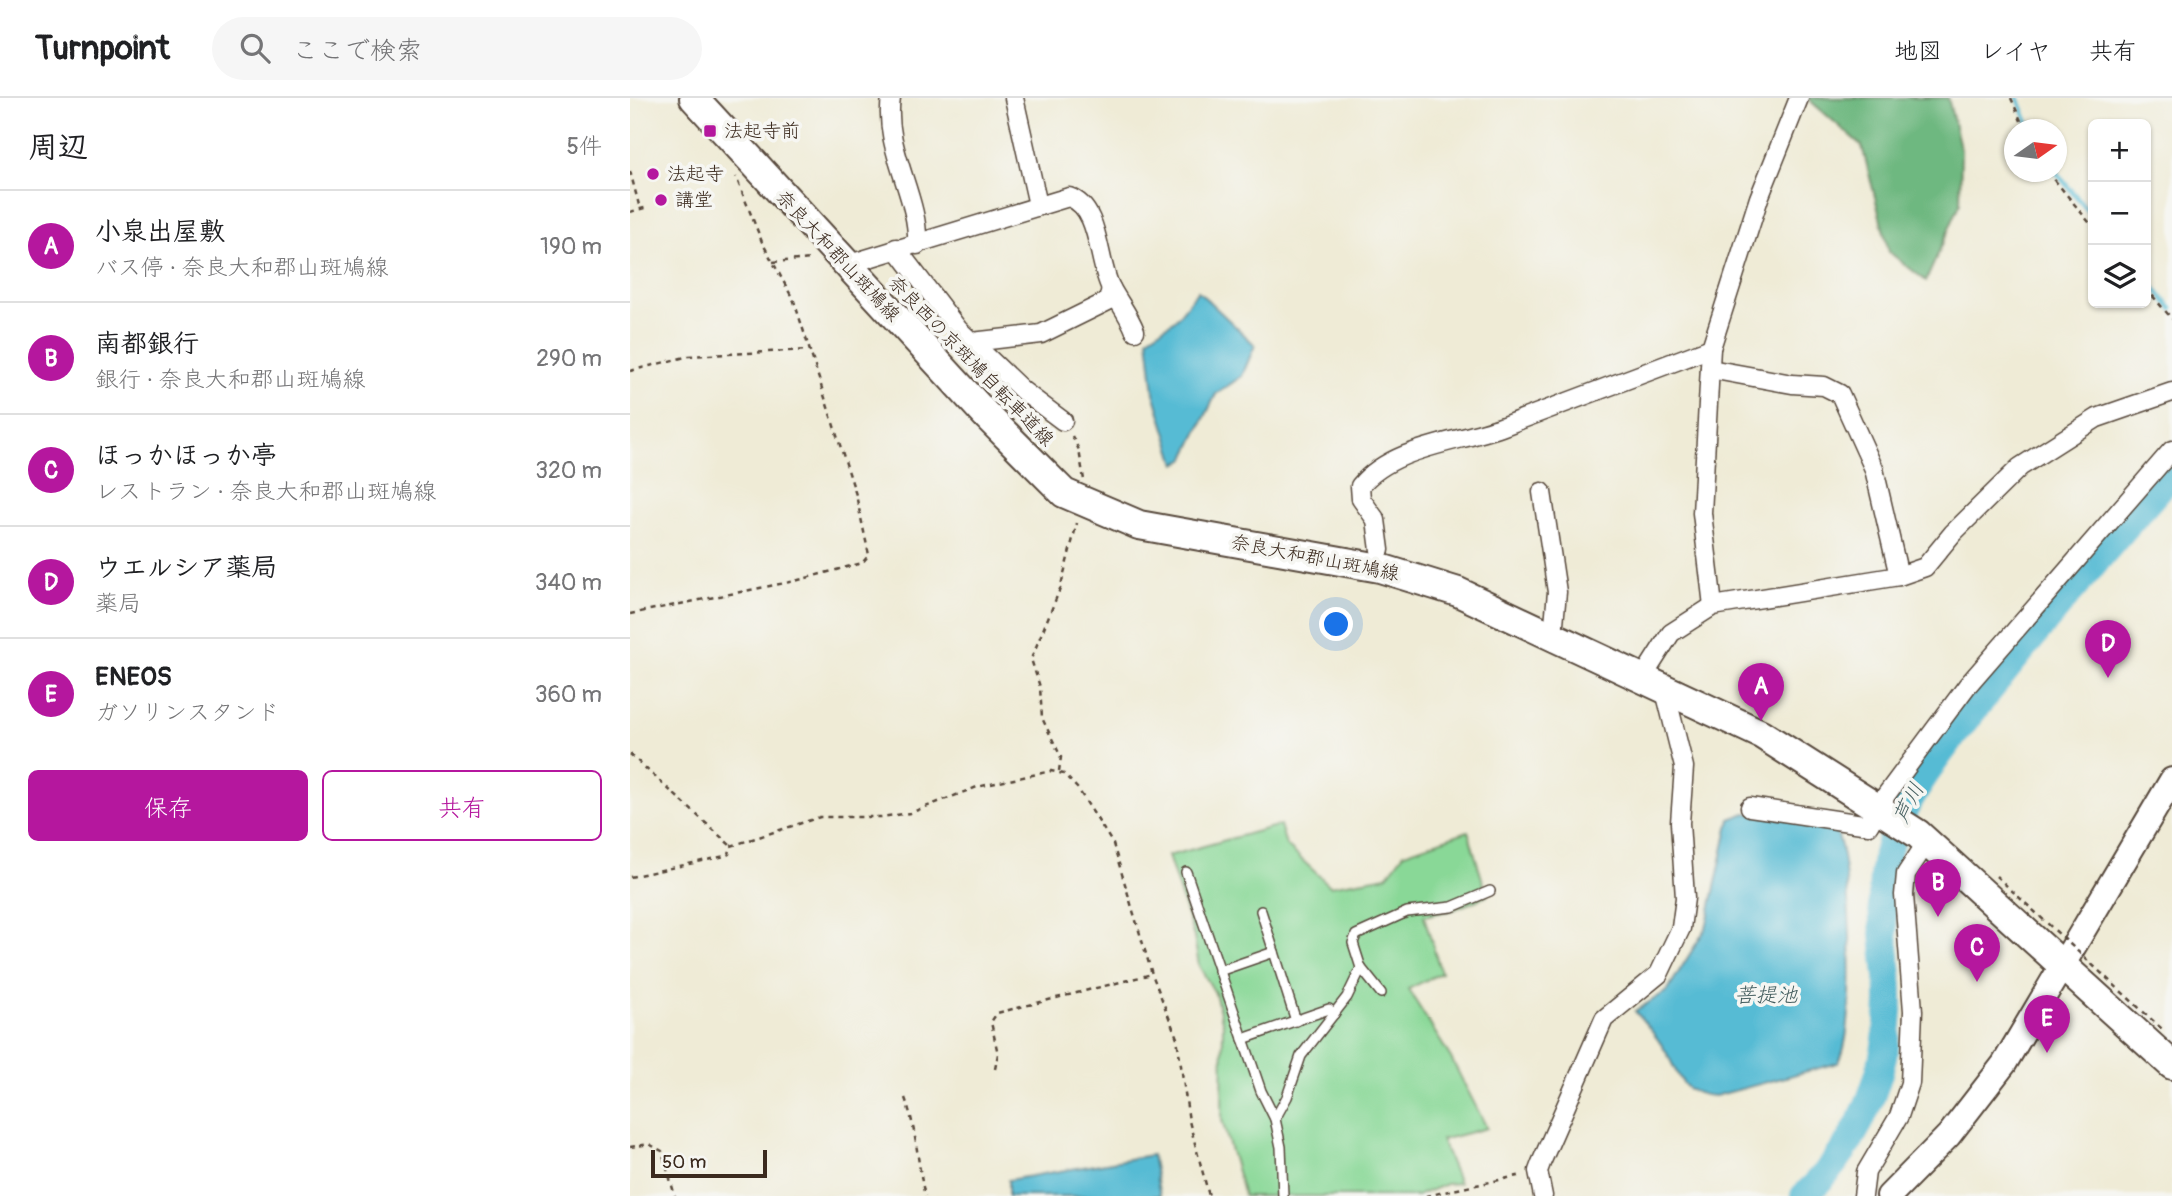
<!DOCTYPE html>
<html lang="ja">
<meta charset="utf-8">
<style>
:root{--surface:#fff;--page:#f6f6f6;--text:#202124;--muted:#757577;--line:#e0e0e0;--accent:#b5179e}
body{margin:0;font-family:Pangolin,"Klee One",sans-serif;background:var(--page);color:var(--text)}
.controls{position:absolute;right:21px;top:21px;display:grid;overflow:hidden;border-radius:10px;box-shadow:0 2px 5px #0004}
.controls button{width:63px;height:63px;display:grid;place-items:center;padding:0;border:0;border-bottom:2px solid var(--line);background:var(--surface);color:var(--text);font:35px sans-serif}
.compass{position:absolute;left:1374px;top:21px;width:63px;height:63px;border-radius:50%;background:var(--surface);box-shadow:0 2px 5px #0004;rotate:76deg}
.scale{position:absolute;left:21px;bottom:18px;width:116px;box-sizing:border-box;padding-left:7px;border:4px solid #3b2a1e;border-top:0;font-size:19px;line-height:24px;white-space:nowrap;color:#3b2a1e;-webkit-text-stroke:5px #f6f6f2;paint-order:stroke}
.you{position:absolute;left:707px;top:527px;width:24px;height:24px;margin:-18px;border:5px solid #fff;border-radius:50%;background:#1a73e8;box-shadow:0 0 0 10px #1a73e833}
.badge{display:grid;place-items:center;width:46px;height:46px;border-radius:50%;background:var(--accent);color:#fff;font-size:23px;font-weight:700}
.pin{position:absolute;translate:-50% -58px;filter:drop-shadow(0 2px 4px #0008)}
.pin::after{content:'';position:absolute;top:37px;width:24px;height:21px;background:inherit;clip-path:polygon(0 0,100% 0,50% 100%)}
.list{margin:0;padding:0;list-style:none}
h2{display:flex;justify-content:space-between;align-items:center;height:91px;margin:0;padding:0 28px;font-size:30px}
h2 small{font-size:23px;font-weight:400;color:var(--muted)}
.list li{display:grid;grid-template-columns:46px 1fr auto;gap:21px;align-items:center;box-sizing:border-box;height:112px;padding:0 28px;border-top:2px solid var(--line)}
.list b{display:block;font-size:26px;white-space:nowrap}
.list p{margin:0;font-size:23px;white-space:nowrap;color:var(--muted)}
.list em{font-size:23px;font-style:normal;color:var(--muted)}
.actions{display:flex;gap:14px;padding:21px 28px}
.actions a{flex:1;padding:16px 0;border:2px solid var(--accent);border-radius:10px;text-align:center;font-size:24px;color:var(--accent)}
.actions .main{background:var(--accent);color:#fff}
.icon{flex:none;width:38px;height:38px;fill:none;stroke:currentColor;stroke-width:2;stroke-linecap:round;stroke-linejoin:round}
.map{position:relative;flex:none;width:1542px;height:1098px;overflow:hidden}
header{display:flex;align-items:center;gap:42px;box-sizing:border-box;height:98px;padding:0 35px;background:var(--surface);border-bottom:2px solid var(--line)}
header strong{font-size:33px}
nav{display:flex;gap:38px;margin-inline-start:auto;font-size:24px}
.search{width:490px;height:63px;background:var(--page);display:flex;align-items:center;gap:18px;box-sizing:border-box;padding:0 24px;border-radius:38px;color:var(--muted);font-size:26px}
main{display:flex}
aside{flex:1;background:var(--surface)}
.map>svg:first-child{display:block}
</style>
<header>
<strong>Turnpoint</strong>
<div class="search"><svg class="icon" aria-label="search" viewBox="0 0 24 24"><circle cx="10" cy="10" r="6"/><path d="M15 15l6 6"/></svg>ここで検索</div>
<nav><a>地図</a><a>レイヤ</a><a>共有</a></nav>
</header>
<main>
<aside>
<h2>周辺<small>5件</small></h2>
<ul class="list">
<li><span class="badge">A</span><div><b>小泉出屋敷</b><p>バス停 · 奈良大和郡山斑鳩線</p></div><em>190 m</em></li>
<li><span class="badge">B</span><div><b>南都銀行</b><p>銀行 · 奈良大和郡山斑鳩線</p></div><em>290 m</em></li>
<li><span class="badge">C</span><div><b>ほっかほっか亭</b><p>レストラン · 奈良大和郡山斑鳩線</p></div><em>320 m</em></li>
<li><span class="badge">D</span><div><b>ウエルシア薬局</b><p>薬局</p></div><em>340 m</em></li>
<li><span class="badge">E</span><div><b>ENEOS</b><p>ガソリンスタンド</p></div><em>360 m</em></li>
</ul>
<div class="actions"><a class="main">保存</a><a>共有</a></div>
</aside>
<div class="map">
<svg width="1542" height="1098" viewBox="0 0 1542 1098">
<rect width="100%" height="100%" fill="#f6f6f2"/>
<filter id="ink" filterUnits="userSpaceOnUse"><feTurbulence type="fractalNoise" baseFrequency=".0143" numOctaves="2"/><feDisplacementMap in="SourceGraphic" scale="14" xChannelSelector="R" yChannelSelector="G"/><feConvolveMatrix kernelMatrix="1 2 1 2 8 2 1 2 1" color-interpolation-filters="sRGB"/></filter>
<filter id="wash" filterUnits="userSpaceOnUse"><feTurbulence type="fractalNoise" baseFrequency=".00686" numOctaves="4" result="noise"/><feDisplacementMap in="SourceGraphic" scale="28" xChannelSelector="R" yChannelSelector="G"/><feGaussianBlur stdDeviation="1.57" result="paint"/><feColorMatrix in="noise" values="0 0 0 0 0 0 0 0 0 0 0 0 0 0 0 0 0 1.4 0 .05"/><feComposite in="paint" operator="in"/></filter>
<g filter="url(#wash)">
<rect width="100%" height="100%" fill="#efebd6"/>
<polygon fill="#89d897" stroke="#62815a" stroke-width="2" points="650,727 656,747 700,788 757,778 774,755 838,733 857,798 823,812 794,818 811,875 778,891 821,960 857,1030 811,1042 829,1085 816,1086 787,1098 614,1098 592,1022 593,926 585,895 569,868 564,839 538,758"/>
<polygon fill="#6eb880" stroke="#54714f" stroke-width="2" points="1177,0 1318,0 1331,53 1330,106 1296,183 1259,154 1232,48"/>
<g fill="#56bbd4" stroke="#487279" stroke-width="2">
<polygon points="568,193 625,247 612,278 586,296 554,362 546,366 524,295 518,240 545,222"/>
<path d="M1116 715 1202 728 1208 738C1221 772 1228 937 1208 965L1085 998C1047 996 1050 975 1033 949 1025 936 1015 925 1005 913L1037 893 1076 830 1100 721Z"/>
<polygon points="522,1057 530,1098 378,1098 378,1082"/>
</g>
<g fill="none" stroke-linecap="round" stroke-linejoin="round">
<g stroke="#56bbd4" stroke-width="4.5">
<polyline points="1388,0 1401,32"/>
<polyline points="1426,74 1463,119"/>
<polyline points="1516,180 1542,211"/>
</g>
<path stroke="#56bbd4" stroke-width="28" d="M1174 1098C1234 1043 1265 961 1258 879 1254 829 1244 782 1264 734 1286 681 1323 638 1358 594 1417 520 1479 447 1542 376"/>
</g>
</g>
<g filter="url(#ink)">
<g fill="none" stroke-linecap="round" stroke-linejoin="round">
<defs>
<g id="lane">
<polyline points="556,774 631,993 645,1021 651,1049 653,1098"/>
<polyline points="631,813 666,923"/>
<polyline points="731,870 751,895"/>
<polyline points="589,873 644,854"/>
<polyline points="613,941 699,911 704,916"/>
<polyline points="645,1021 657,999 671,958 717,899 731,870 723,845 726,837 777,814 822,809 860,793"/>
</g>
<g id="street">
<path d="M261 0C253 51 290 100 287 147"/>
<polyline points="384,0 408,107"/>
<polyline points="266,150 328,231 393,293 433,323"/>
<path d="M216 167 439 99C471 110 467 164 481 190 489 205 499 217 505 233"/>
<polyline points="342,244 411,236 478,203 481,190"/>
<polyline points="1080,271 1162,286 1194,288 1210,296 1244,371 1269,478"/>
<polyline points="912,394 927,494 923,536"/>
<path d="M750 452 746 422 731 401 730 388C762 349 826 345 871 329 941 303 1011 277 1081 250"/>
<polyline points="1083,508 1072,415 1081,250 1129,100 1169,0"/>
<polyline points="1013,579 1041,535 1083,508 1269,478 1295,469 1323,435 1390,369 1467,320 1542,294"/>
<polyline points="1120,709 1239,727 1256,697 1337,588 1542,352"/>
<polyline points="913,1098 908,1073 911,1065 974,921 1029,876 1051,830 1055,800 1050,725 1054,669 1034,589"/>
<polyline points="1233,1098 1236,1074 1269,1018 1280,985 1283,913 1274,797 1276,776 1297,744"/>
</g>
<polyline id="secondary" points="1259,1098 1319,1037 1374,966 1542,682"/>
<polyline id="primary" points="64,0 356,317 434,395 509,427 750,470 828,494 1131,636 1288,736 1542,967"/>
</defs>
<use href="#lane" stroke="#56473a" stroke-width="12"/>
<use href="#street" stroke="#56473a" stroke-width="21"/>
<use href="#secondary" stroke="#56473a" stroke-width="28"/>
<use href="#primary" stroke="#56473a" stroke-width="32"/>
<g stroke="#56473a" stroke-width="2.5" stroke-dasharray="5 5" stroke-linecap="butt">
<polyline points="1381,0 1395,32"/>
<polyline points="0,73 10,111"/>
<polyline points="1418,74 1463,129"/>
<polyline points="0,114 18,109"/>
<polyline points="143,164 182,161"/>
<polyline points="1516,190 1542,221"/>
<polyline points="0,273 59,258 178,252"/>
<polyline points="442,338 449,352 454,382"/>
<polyline points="0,516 165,483 232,465 239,457 226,397 164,203 132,144 106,79"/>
<polyline points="0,656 101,748"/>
<polyline points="429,673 431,659 412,620 410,589 401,561 430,491 447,425"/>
<polyline points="101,748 190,719 251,719 280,715 347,689 421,673 434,676 448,691 483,746 522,876 547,940 559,1023 579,1098"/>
<polyline points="0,779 95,758 99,756 101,748"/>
<polyline points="365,971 368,956 361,924 367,915 522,876"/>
<path d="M275 1000C287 1032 287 1065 295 1098"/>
<polyline points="0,1049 19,1046 32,1053 45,1098"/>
<polyline points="796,1098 892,1077"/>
</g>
<use href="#lane" stroke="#fff" stroke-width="9"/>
<use href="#street" stroke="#fff" stroke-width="18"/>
<use href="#secondary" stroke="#fff" stroke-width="24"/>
<use href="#primary" stroke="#fff" stroke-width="28"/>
<polyline stroke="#56473a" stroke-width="2.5" stroke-dasharray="5 5" stroke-linecap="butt" points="1366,778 1532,931"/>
</g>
</g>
<g fill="#b5179e" stroke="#f6f6f2" stroke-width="2.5">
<rect x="73" y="26" width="14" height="14" rx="3.5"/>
<circle cx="23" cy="76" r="7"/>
<circle cx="31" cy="102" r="7"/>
</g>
<g text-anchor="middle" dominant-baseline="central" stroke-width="7" stroke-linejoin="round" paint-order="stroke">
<g font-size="19" fill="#3b2a1e" stroke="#f6f6f2" text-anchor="start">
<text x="94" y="33">法起寺前</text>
<text x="37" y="76">法起寺</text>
<text x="45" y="102">講堂</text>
</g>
<g font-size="19" fill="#3b2a1e" stroke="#f6f6f2">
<text transform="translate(208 158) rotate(47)">奈良大和郡山斑鳩線</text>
<text transform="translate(341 263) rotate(46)">奈良西の京斑鳩自転車道線</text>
<text transform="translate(685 460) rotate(11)">奈良大和郡山斑鳩線</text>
</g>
<g font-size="21" font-style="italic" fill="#445d5e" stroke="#f6f6f2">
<text transform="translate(1279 705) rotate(-63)">芦川</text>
<text x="1136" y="897">菩提池</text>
</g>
</g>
</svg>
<div class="controls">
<button>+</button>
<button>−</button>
<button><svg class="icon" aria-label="layers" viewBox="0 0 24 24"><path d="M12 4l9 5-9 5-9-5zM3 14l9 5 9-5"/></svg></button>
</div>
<svg class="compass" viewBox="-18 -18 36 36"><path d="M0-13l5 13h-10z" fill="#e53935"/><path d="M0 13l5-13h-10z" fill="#757577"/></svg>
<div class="scale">50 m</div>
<div class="you"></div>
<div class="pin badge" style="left:1131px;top:623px">A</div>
<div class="pin badge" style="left:1308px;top:819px">B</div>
<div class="pin badge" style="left:1347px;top:884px">C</div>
<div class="pin badge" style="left:1478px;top:580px">D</div>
<div class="pin badge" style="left:1417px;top:955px">E</div>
</div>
</main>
